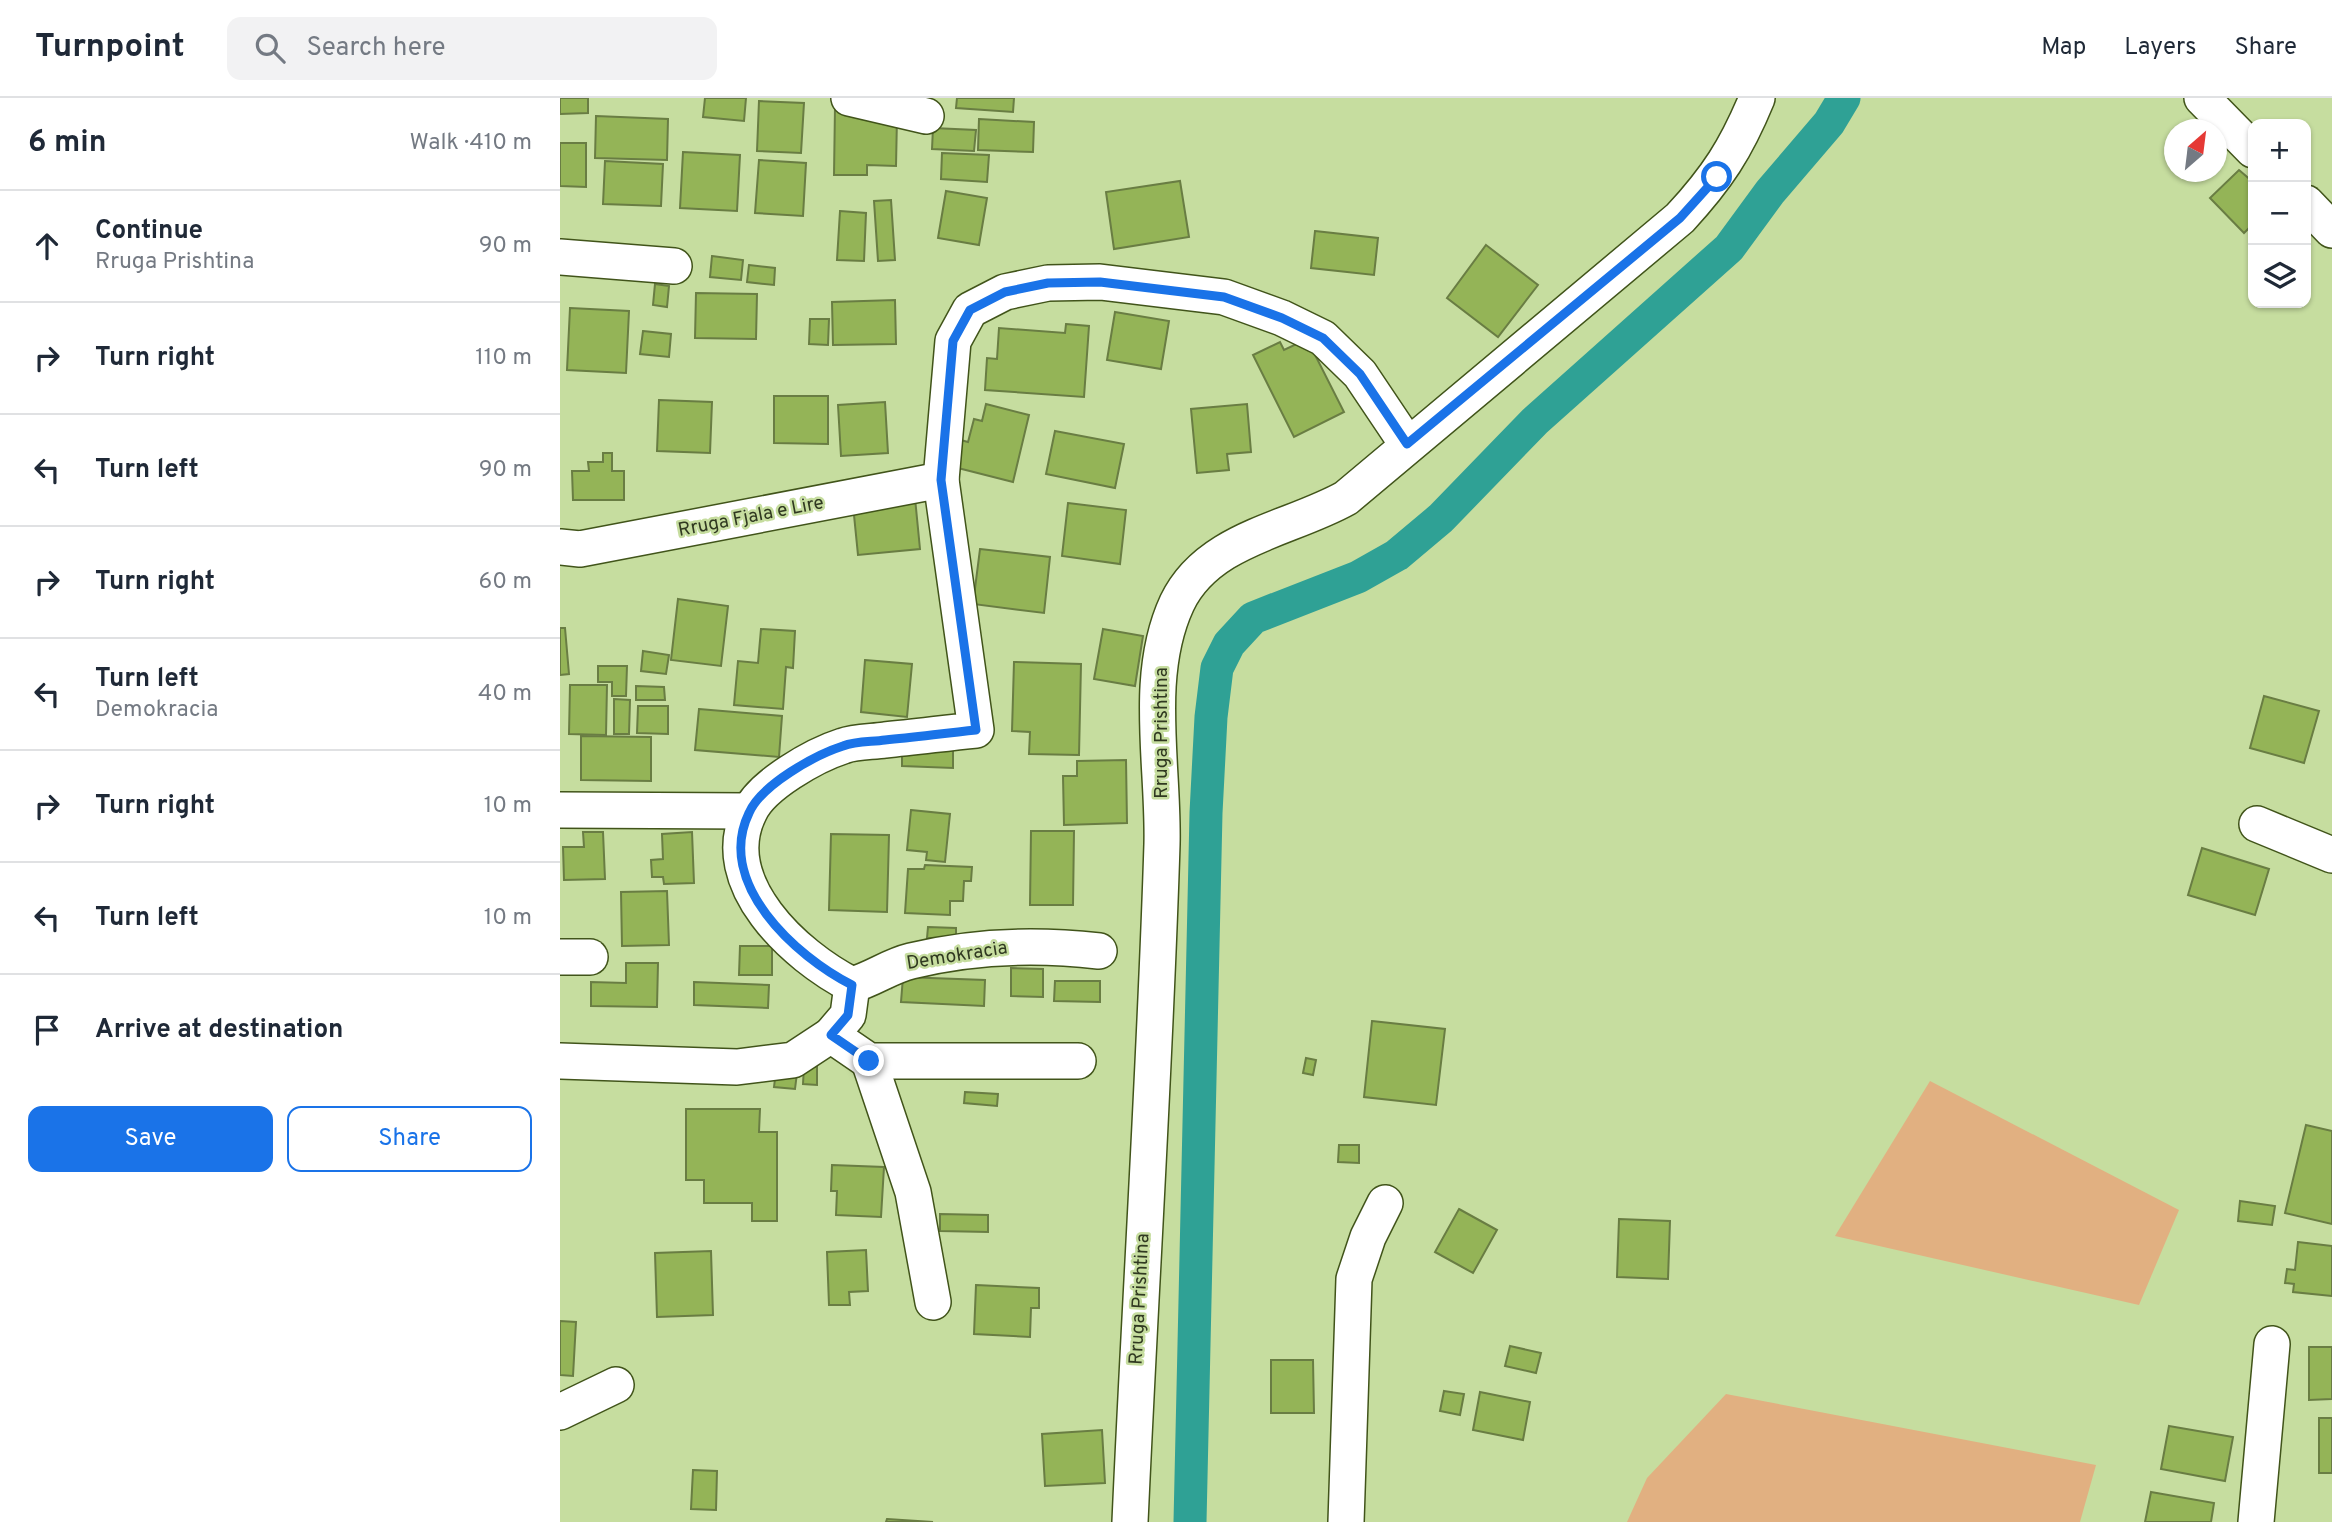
<!DOCTYPE html>
<meta charset="utf-8">
<style>
:root{--surface:#fff;--page:#f2f2f3;--text:#1f2937;--muted:#747a83;--line:#e0e1e3;--accent:#1a73e8}
body{margin:0;font-family:Overpass,sans-serif;background:var(--page);color:var(--text)}
.controls{position:absolute;right:21px;top:21px;display:grid;overflow:hidden;border-radius:14px;box-shadow:0 2px 5px #0004}
.controls button{width:63px;height:63px;display:grid;place-items:center;padding:0;border:0;border-bottom:2px solid var(--line);background:var(--surface);color:var(--text);font:35px sans-serif}
.compass{position:absolute;left:1604px;top:21px;width:63px;height:63px;border-radius:50%;background:var(--surface);box-shadow:0 2px 5px #0004;rotate:28deg}
.stop{position:absolute;width:21px;height:21px;margin:-16px;border:5px solid #1a73e8;border-radius:50%;background:#fff}
.stop.end{background:#1a73e8;border-color:#fff;box-shadow:0 2px 7px #0008}
.list{margin:0;padding:0;list-style:none}
h2{display:flex;justify-content:space-between;align-items:center;height:91px;margin:0;padding:0 28px;font-size:30px}
h2 small{font-size:23px;font-weight:400;color:var(--muted)}
.list li{display:grid;grid-template-columns:46px 1fr auto;gap:21px;align-items:center;box-sizing:border-box;height:112px;padding:0 28px;border-top:2px solid var(--line)}
.list b{display:block;font-size:26px;white-space:nowrap}
.list p{margin:0;font-size:23px;white-space:nowrap;color:var(--muted)}
.list em{font-size:23px;font-style:normal;color:var(--muted)}
.actions{display:flex;gap:14px;padding:21px 28px}
.actions a{flex:1;padding:16px 0;border:2px solid var(--accent);border-radius:14px;text-align:center;font-size:24px;color:var(--accent)}
.actions .main{background:var(--accent);color:#fff}
.icon{flex:none;width:38px;height:38px;fill:none;stroke:currentColor;stroke-width:2;stroke-linecap:round;stroke-linejoin:round}
.map{position:relative;flex:none;width:1772px;height:1424px;overflow:hidden}
header{display:flex;align-items:center;gap:42px;box-sizing:border-box;height:98px;padding:0 35px;background:var(--surface);border-bottom:2px solid var(--line)}
header strong{font-size:33px}
nav{display:flex;gap:38px;margin-inline-start:auto;font-size:24px}
.search{width:490px;height:63px;background:var(--page);display:flex;align-items:center;gap:18px;box-sizing:border-box;padding:0 24px;border-radius:14px;color:var(--muted);font-size:26px}
main{display:flex}
aside{flex:1;background:var(--surface)}
.map>svg:first-child{display:block}
</style>
<header>
<strong>Turnpoint</strong>
<div class="search"><svg class="icon" aria-label="search" viewBox="0 0 24 24"><circle cx="10" cy="10" r="6"/><path d="M15 15l6 6"/></svg>Search here</div>
<nav><a>Map</a><a>Layers</a><a>Share</a></nav>
</header>
<main>
<aside>
<h2>6 min<small>Walk · 410 m</small></h2>
<ul class="list">
<li><svg class="icon" aria-label="ahead" viewBox="0 0 24 24"><path d="M12 20V5M6 11l6-6 6 6"/></svg><div><b>Continue</b><p>Rruga Prishtina</p></div><em>90 m</em></li>
<li><svg class="icon" aria-label="right" viewBox="0 0 24 24"><path d="M7 20v-9h11M14 6l5 5-5 5"/></svg><div><b>Turn right</b></div><em>110 m</em></li>
<li><svg class="icon" aria-label="left" viewBox="0 0 24 24"><path d="M17 20v-9H6M10 6l-5 5 5 5"/></svg><div><b>Turn left</b></div><em>90 m</em></li>
<li><svg class="icon" aria-label="right" viewBox="0 0 24 24"><path d="M7 20v-9h11M14 6l5 5-5 5"/></svg><div><b>Turn right</b></div><em>60 m</em></li>
<li><svg class="icon" aria-label="left" viewBox="0 0 24 24"><path d="M17 20v-9H6M10 6l-5 5 5 5"/></svg><div><b>Turn left</b><p>Demokracia</p></div><em>40 m</em></li>
<li><svg class="icon" aria-label="right" viewBox="0 0 24 24"><path d="M7 20v-9h11M14 6l5 5-5 5"/></svg><div><b>Turn right</b></div><em>10 m</em></li>
<li><svg class="icon" aria-label="left" viewBox="0 0 24 24"><path d="M17 20v-9H6M10 6l-5 5 5 5"/></svg><div><b>Turn left</b></div><em>10 m</em></li>
<li><svg class="icon" aria-label="arrive" viewBox="0 0 24 24"><path d="M6 21V4h12l-3 4 3 4H6"/></svg><div><b>Arrive at destination</b></div></li>
</ul>
<div class="actions"><a class="main">Save</a><a>Share</a></div>
</aside>
<div class="map">
<svg width="1772" height="1424" viewBox="0 0 1772 1424">
<rect width="100%" height="100%" fill="#c6dd9f"/>
<g fill="#e1b081">
<polygon points="1370,983 1619,1112 1579,1207 1275,1138"/>
<polygon points="1166,1296 1536,1367 1520,1424 1067,1424 1087,1380"/>
</g>
<g fill="none" stroke-linecap="round" stroke-linejoin="round">
<polyline stroke="#2fa195" stroke-width="33" points="630,1424 646,715 651,619 657,570 669,546 693,520 798,479 837,457 881,420 975,323 1169,150 1210,94 1269,25 1284,0"/>
</g>
<g fill="#94b457" stroke="#697d43" stroke-width="2">
<polygon points="0,0 28,0 28,15 0,16"/>
<polygon points="145,0 186,0 184,23 143,19"/>
<polygon points="397,0 454,0 453,14 396,10"/>
<polygon points="199,3 244,5 241,55 197,53"/>
<polygon points="275,9 337,19 336,68 307,67 307,77 274,77"/>
<polygon points="36,18 108,21 107,62 35,60"/>
<polygon points="419,21 474,24 473,54 418,52"/>
<polygon points="373,30 416,32 414,53 372,51"/>
<polygon points="0,45 26,45 26,89 0,88"/>
<polygon points="123,54 180,57 177,113 120,110"/>
<polygon points="382,55 429,57 427,84 381,81"/>
<polygon points="199,62 246,65 243,118 195,115"/>
<polygon points="45,63 103,66 101,108 43,106"/>
<polygon points="1679,72 1693,84 1693,126 1684,135 1650,100"/>
<polygon points="620,83 629,139 554,151 546,94"/>
<polygon points="386,93 427,100 419,147 378,140"/>
<polygon points="331,102 335,162 318,163 314,103"/>
<polygon points="280,113 306,115 304,163 277,162"/>
<polygon points="755,133 818,140 814,177 751,170"/>
<polygon points="926,147 978,187 938,239 887,200"/>
<polygon points="152,158 183,162 181,182 150,179"/>
<polygon points="189,167 215,170 214,187 187,184"/>
<polygon points="95,186 109,188 107,209 93,207"/>
<polygon points="136,195 197,196 196,241 135,240"/>
<polygon points="335,202 336,246 273,247 272,204"/>
<polygon points="10,210 69,213 66,275 7,272"/>
<polygon points="555,214 609,223 601,271 547,262"/>
<polygon points="250,221 269,221 268,247 249,246"/>
<polygon points="506,226 529,228 524,299 425,292 427,260 437,261 439,230 505,235"/>
<polygon points="83,233 111,236 109,259 80,256"/>
<polygon points="747,241 784,314 734,339 693,257 720,244 724,252"/>
<polygon points="214,298 268,298 268,346 214,345"/>
<polygon points="99,302 152,304 150,355 97,353"/>
<polygon points="325,304 328,355 281,358 278,307"/>
<polygon points="426,306 469,317 453,384 390,368 397,341 408,344 414,321 422,323"/>
<polygon points="687,306 691,354 667,356 669,372 637,375 631,311"/>
<polygon points="495,333 564,346 555,390 486,376"/>
<polygon points="43,355 52,355 52,373 64,373 64,402 13,402 12,373 29,373 28,364 43,364"/>
<polygon points="355,400 360,451 298,457 293,407"/>
<polygon points="508,405 566,412 560,466 502,458"/>
<polygon points="420,451 490,459 484,515 413,506"/>
<polygon points="118,501 168,508 161,568 111,562"/>
<polygon points="0,530 5,530 9,576 0,577"/>
<polygon points="201,531 235,533 233,570 226,569 223,611 174,607 178,563 198,565"/>
<polygon points="543,531 583,538 575,588 534,581"/>
<polygon points="83,553 109,557 106,576 81,573"/>
<polygon points="305,562 352,566 347,619 301,614"/>
<polygon points="454,564 521,566 519,657 469,656 470,634 452,633"/>
<polygon points="38,568 67,568 66,598 52,598 52,584 38,584"/>
<polygon points="10,587 47,587 46,637 9,636"/>
<polygon points="76,588 104,589 105,602 76,602"/>
<polygon points="1704,598 1759,613 1744,665 1690,650"/>
<polygon points="54,601 70,602 69,636 54,636"/>
<polygon points="78,608 108,608 108,636 77,635"/>
<polygon points="139,611 222,618 219,659 135,652"/>
<polygon points="21,638 91,639 91,683 21,682"/>
<polygon points="342,643 393,644 393,670 342,668"/>
<polygon points="566,662 567,725 504,727 503,678 517,678 517,663"/>
<polygon points="351,712 390,716 385,764 366,762 367,754 347,752"/>
<polygon points="471,733 514,733 513,807 470,807"/>
<polygon points="23,734 43,734 45,781 4,782 3,749 24,749"/>
<polygon points="132,734 134,785 104,786 103,779 92,779 91,762 103,761 102,736"/>
<polygon points="271,736 329,737 327,814 269,812"/>
<polygon points="1642,750 1709,771 1695,817 1628,797"/>
<polygon points="365,767 412,769 411,783 404,783 403,803 390,803 390,817 345,815 348,771 364,771"/>
<polygon points="107,793 109,847 62,848 61,794"/>
<polygon points="368,829 396,830 396,842 367,840"/>
<polygon points="180,848 212,848 212,877 179,877"/>
<polygon points="66,865 98,865 97,909 31,908 31,884 66,885"/>
<polygon points="451,870 483,871 483,899 451,898"/>
<polygon points="343,879 425,882 424,908 341,904"/>
<polygon points="495,883 540,883 540,904 494,903"/>
<polygon points="134,884 209,887 208,910 134,907"/>
<polygon points="812,923 885,931 876,1007 804,999"/>
<polygon points="746,960 756,962 753,977 743,975"/>
<polygon points="244,968 257,969 257,987 243,986"/>
<polygon points="216,973 237,975 235,991 214,989"/>
<polygon points="405,994 438,996 437,1008 404,1005"/>
<polygon points="126,1011 200,1011 199,1034 217,1034 217,1123 192,1123 192,1105 144,1105 144,1082 126,1082"/>
<polygon points="1746,1027 1772,1033 1772,1126 1725,1115"/>
<polygon points="779,1047 799,1047 799,1065 778,1064"/>
<polygon points="272,1067 324,1069 321,1119 276,1117 277,1093 271,1093"/>
<polygon points="1680,1103 1715,1108 1712,1127 1678,1123"/>
<polygon points="899,1111 937,1132 913,1175 875,1154"/>
<polygon points="380,1116 428,1117 428,1134 380,1133"/>
<polygon points="1059,1121 1110,1123 1108,1181 1057,1179"/>
<polygon points="1738,1144 1772,1148 1772,1198 1733,1194 1734,1186 1725,1185 1727,1171 1735,1172"/>
<polygon points="306,1152 308,1193 289,1194 290,1207 269,1207 267,1154"/>
<polygon points="151,1153 153,1217 97,1219 95,1155"/>
<polygon points="416,1187 479,1190 479,1210 471,1210 470,1239 414,1236"/>
<polygon points="0,1223 16,1224 13,1278 0,1277"/>
<polygon points="950,1248 981,1255 976,1275 945,1268"/>
<polygon points="1749,1249 1772,1249 1772,1301 1749,1302"/>
<polygon points="711,1262 753,1262 754,1315 711,1315"/>
<polygon points="884,1293 904,1296 900,1317 880,1313"/>
<polygon points="920,1294 970,1304 963,1342 913,1332"/>
<rect x="1759" y="1320" width="13" height="55"/>
<polygon points="1609,1328 1673,1339 1665,1383 1601,1371"/>
<polygon points="542,1332 545,1385 485,1388 482,1336"/>
<polygon points="133,1372 157,1373 156,1412 131,1411"/>
<polygon points="1591,1394 1654,1405 1651,1424 1585,1424"/>
<polygon points="327,1421 373,1424 326,1424"/>
</g>
<g fill="none" stroke-linecap="round" stroke-linejoin="round">
<defs>
<g id="street">
<polyline points="289,0 366,18"/>
<polyline points="1642,0 1693,52"/>
<polyline points="1746,105 1772,132"/>
<polyline points="0,159 114,168"/>
<polyline points="0,449 20,451 381,382"/>
<polyline points="0,712 189,713"/>
<polyline points="1697,726 1772,757"/>
<path d="M539 853C477 846 412 848 351 863 330 868 313 881 292 887 235 858 155 785 189 715 201 687 255 657 283 648 296 643 312 644 325 642 356 639 386 635 416 632L381 382 393 243 410 212 445 194 488 185 540 184 664 199 722 220 763 240 800 276 847 346"/>
<polyline points="0,859 30,859"/>
<polyline points="271,937 309,963 518,963"/>
<polyline points="0,963 177,969 233,962 271,937 288,917 292,887"/>
<polyline points="309,963 353,1094 373,1204"/>
<polyline points="0,1314 56,1287"/>
<path d="M570 1424C580 1198 595 972 602 746 604 668 583 578 617 505 648 440 729 432 786 400L1120 120C1157 80 1176 51 1197 0"/>
<polyline points="786,1424 794,1181 808,1139 825,1105"/>
<polyline points="1696,1424 1712,1246"/>
</g>
</defs>
<use href="#street" stroke="#41541a" stroke-width="38"/>
<use href="#street" stroke="#fff" stroke-width="35"/>
</g>
<g fill="none" stroke-linecap="round" stroke-linejoin="round">
<path stroke="#1a73e8" stroke-width="9" d="M309 963 271 937 288 917 292 887C235 858 155 785 189 715 201 687 255 657 283 648 296 643 312 644 325 642 356 639 386 635 416 632L381 382 393 243 410 212 445 194 488 185 540 184 664 199 722 220 763 240 800 276 847 346 1120 120 1157 79"/>
</g>
<g text-anchor="middle" dominant-baseline="central" stroke-width="5" stroke-linejoin="round" paint-order="stroke">
<g font-size="19" fill="#303921" stroke="#c6dd9f">
<text transform="translate(191 419) rotate(-11)">Rruga Fjala e Lire</text>
<text transform="translate(602 635) rotate(-90)">Rruga Prishtina</text>
<text transform="translate(397 858) rotate(-9)">Demokracia</text>
<text transform="translate(580 1201) rotate(-87)">Rruga Prishtina</text>
</g>
</g>
</svg>
<div class="controls">
<button>+</button>
<button>−</button>
<button><svg class="icon" aria-label="layers" viewBox="0 0 24 24"><path d="M12 4l9 5-9 5-9-5zM3 14l9 5 9-5"/></svg></button>
</div>
<svg class="compass" viewBox="-18 -18 36 36"><path d="M0-13l5 13h-10z" fill="#e53935"/><path d="M0 13l5-13h-10z" fill="#747a83"/></svg>
<div class="stop" style="left:1157px;top:79px"></div>
<div class="stop end" style="left:309px;top:963px"></div>
</div>
</main>
